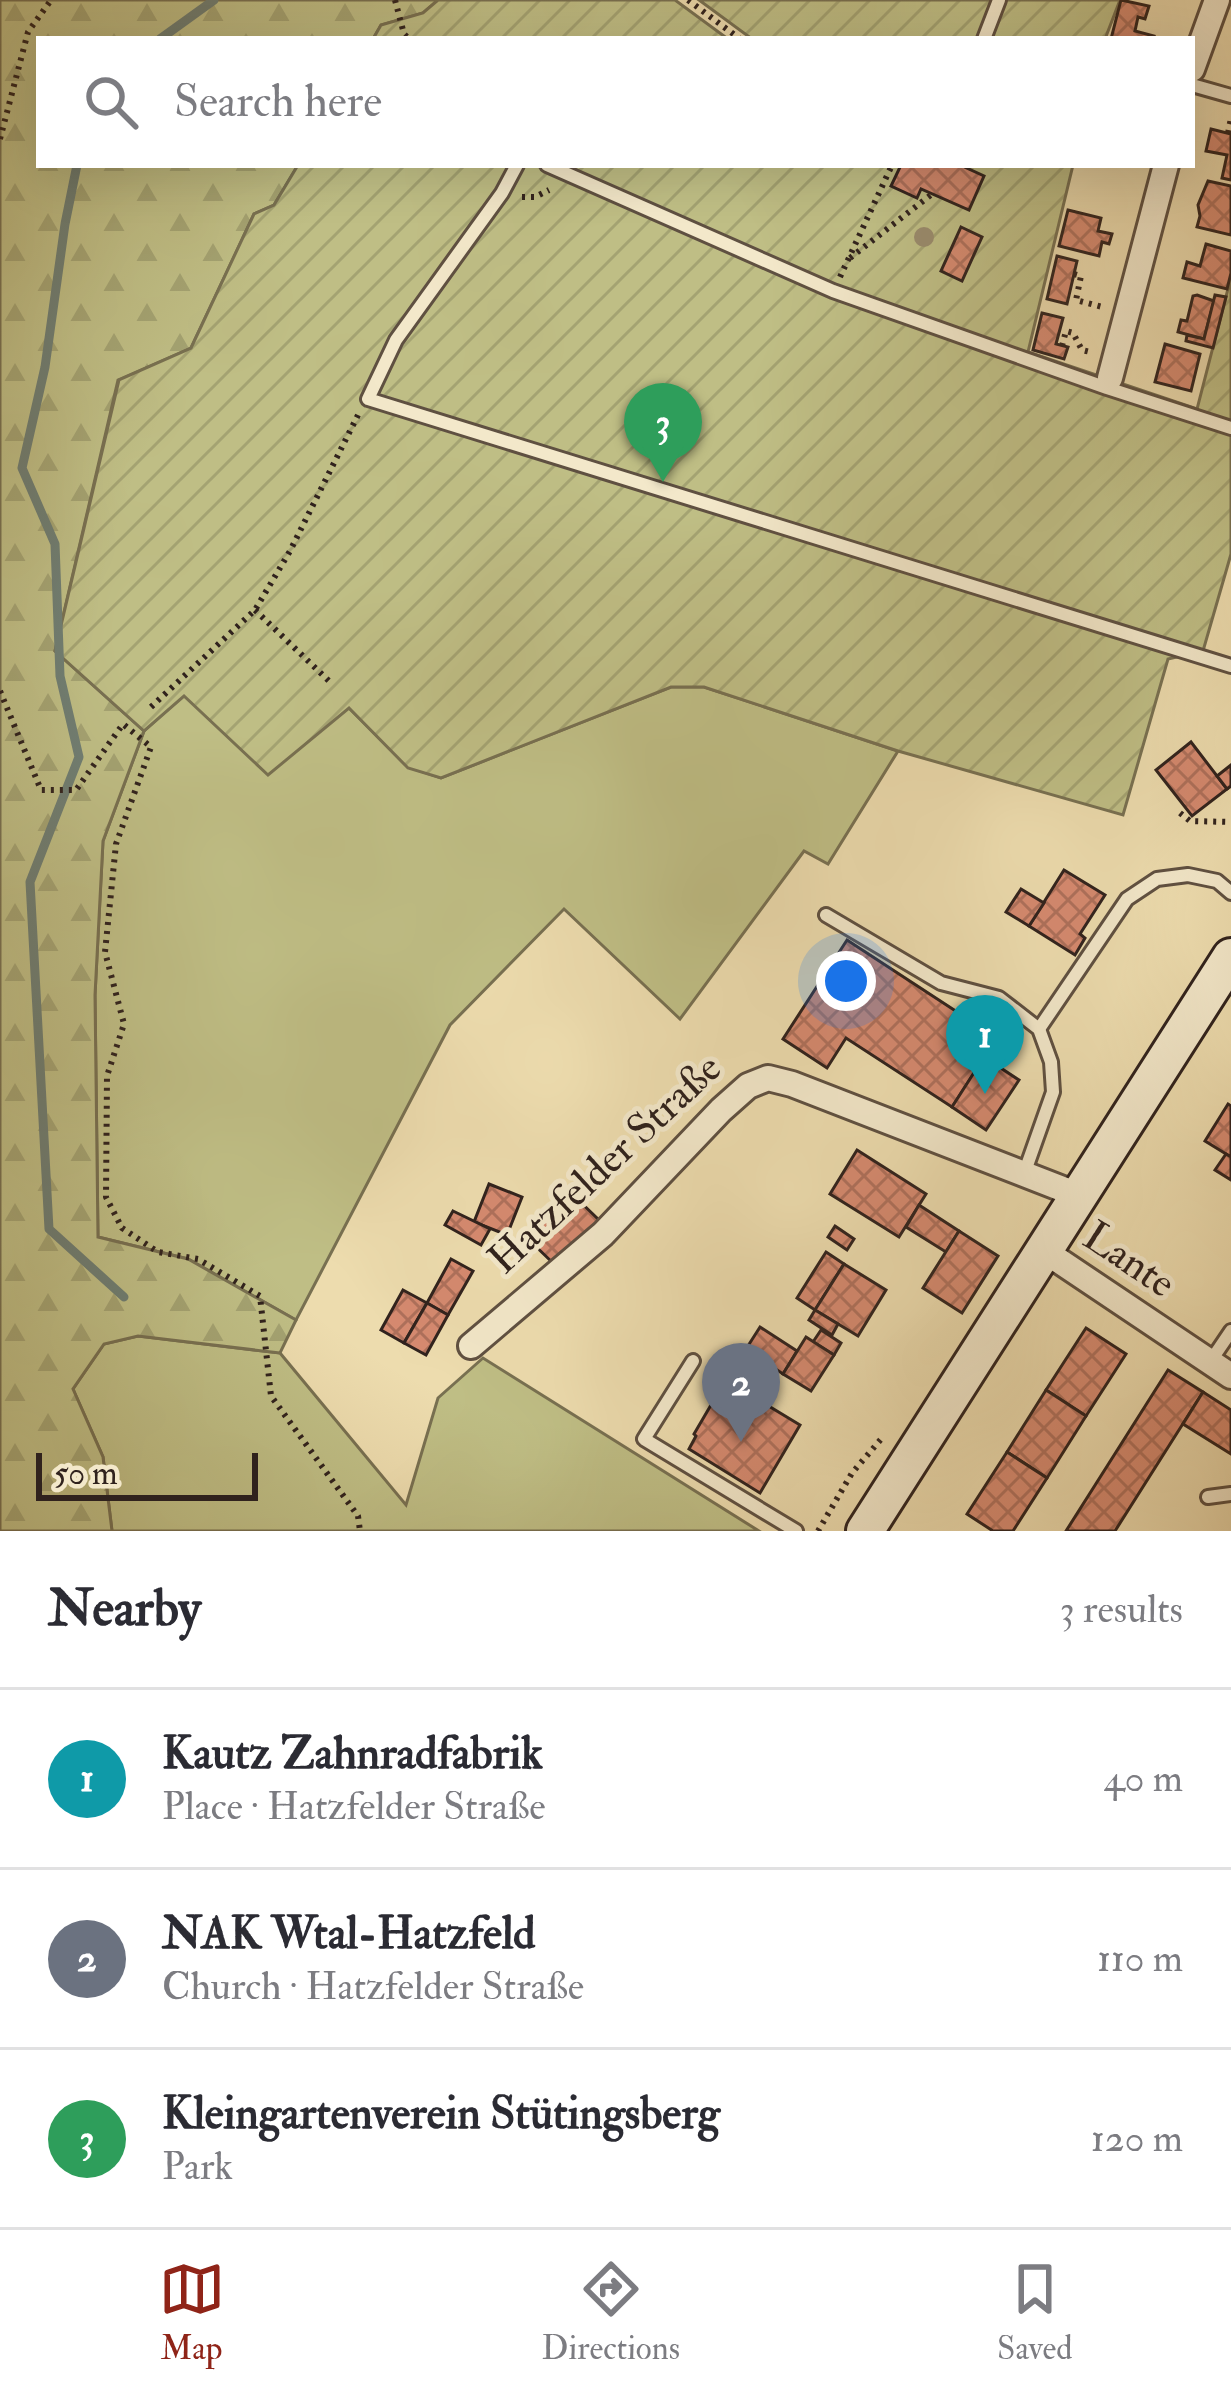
<!DOCTYPE html>
<meta charset="utf-8">
<style>
:root{--surface:#fff;--page:#f2f2f3;--text:#2b2b33;--muted:#7c7c81;--line:#e1e1e2;--accent:#8f2418}
body{margin:0;font-family:"IM FELL Double Pica",serif;background:var(--page);color:var(--text)}
.scale{position:absolute;left:36px;bottom:30px;width:222px;box-sizing:border-box;padding-left:12px;border:6px solid #30221d;border-top:0;font-size:33px;line-height:42px;white-space:nowrap;color:#30221d;-webkit-text-stroke:9px #f3e8ca;paint-order:stroke}
.you{position:absolute;left:846px;top:981px;width:42px;height:42px;margin:-30px;border:9px solid #fff;border-radius:50%;background:#1a73e8;box-shadow:0 0 0 18px #1a73e833}
.badge{display:grid;place-items:center;width:78px;height:78px;border-radius:50%;background:var(--accent);color:#fff;font-size:39px;font-weight:700}
.pin{position:absolute;translate:-50% -99px;filter:drop-shadow(0 3px 6px #0008)}
.pin::after{content:'';position:absolute;top:63px;width:42px;height:36px;background:inherit;clip-path:polygon(0 0,100% 0,50% 100%)}
.list{margin:0;padding:0;list-style:none}
h2{display:flex;justify-content:space-between;align-items:center;height:156px;margin:0;padding:0 48px;font-size:51px}
h2 small{font-size:39px;font-weight:400;color:var(--muted)}
.list li{display:grid;grid-template-columns:78px 1fr auto;gap:36px;align-items:center;box-sizing:border-box;height:180px;padding:0 48px;border-top:3px solid var(--line)}
.list b{display:block;font-size:45px;white-space:nowrap}
.list p{margin:0;font-size:39px;white-space:nowrap;color:var(--muted)}
.list em{font-size:39px;font-style:normal;color:var(--muted)}
.icon{flex:none;width:66px;height:66px;fill:none;stroke:currentColor;stroke-width:2;stroke-linecap:round;stroke-linejoin:round}
.map{position:relative;flex:none;width:1231px;height:1531px;overflow:hidden}
.search{position:absolute;background:var(--surface);box-shadow:0 12px 48px #0002;left:36px;right:36px;top:36px;height:132px;display:flex;align-items:center;gap:30px;box-sizing:border-box;padding:0 42px;border-radius:0px;color:var(--muted);font-size:45px}
.sheet{height:696px;background:var(--surface)}
nav{display:flex;justify-content:space-around;align-items:center;box-sizing:border-box;height:168px;border-top:3px solid var(--line);background:var(--surface);font-size:33px;color:var(--muted)}
nav a{display:grid;justify-items:center;gap:6px}
nav .on{color:var(--accent)}
.map>svg:first-child{display:block}
</style>
<div class="map">
<svg width="1231" height="1531" viewBox="0 0 1231 1531">
<defs>
<pattern id="forest-firs" width="22" height="20" patternUnits="userSpaceOnUse" patternTransform="scale(3)"><rect width="22" height="20" fill="#bfbe85"/><path d="M5 1l3.5 6h-7zM16 11l3.5 6h-7z" fill="#a4a372"/></pattern>
<pattern id="garden-furrows" width="10" height="10" patternUnits="userSpaceOnUse" patternTransform="scale(3)"><rect width="10" height="10" fill="#bfbe85"/><path d="M-1 1l2-2M0 10L10 0M9 11l2-2" fill="none" stroke="#a4a372"/></pattern>
<pattern id="building-cross-hatch" width="8" height="8" patternUnits="userSpaceOnUse" patternTransform="scale(3)"><rect width="8" height="8" fill="#d68a70"/><path d="M0 0l8 8M0 8l8-8" fill="none" stroke="#ae705b"/></pattern>
</defs>
<rect width="100%" height="100%" fill="#eddcae"/>
<filter id="stains"><feTurbulence type="fractalNoise" baseFrequency=".00167" numOctaves="4"/><feColorMatrix values="0 0 0 0 .2 0 0 0 0 .09 0 0 0 0 .02 0 0 0 .5 -.17"/></filter>
<radialGradient id="worn" r=".72"><stop offset=".6" stop-color="#630" stop-opacity="0"/><stop offset="1" stop-color="#630" stop-opacity=".3"/></radialGradient>
<g fill="#bfbe85" stroke="#787051" stroke-width="3">
<polygon points="671,687 704,687 898,751 828,864 804,851 680,1019 564,909 450,1025 296,1320 188,1259 98,1237 95,995 103,841 144,731 183,696 349,708 408,767 441,778"/>
<polygon points="138,1336 280,1353 406,1505 438,1398 483,1358 759,1531 112,1531 103,1457 73,1389 104,1344"/>
</g>
<polygon fill="url(#forest-firs)" stroke="#787051" stroke-width="3" points="0,0 438,0 423,13 381,25 373,39 39,39 39,165 298,165 274,205 254,214 191,348 118,380 55,651 144,731 103,841 95,995 98,1237 188,1259 296,1320 280,1353 138,1336 104,1344 73,1389 103,1457 112,1531 0,1531"/>
<g fill="url(#garden-furrows)" stroke="#787051" stroke-width="3">
<polygon points="438,0 675,0 728,39 373,39 381,25 423,13"/>
<polygon points="699,0 1120,0 1105,39 752,39"/>
<polygon points="298,165 1073,165 1028,352 1197,409 1231,277 1231,554 1203,651 1168,659 1123,815 898,751 704,687 671,687 441,778 408,768 349,708 268,775 184,696 144,731 55,651 119,380 191,348 254,214 274,205"/>
</g>
<g fill="none" stroke-linecap="round" stroke-linejoin="round">
<g stroke="#6f7e73" stroke-width="9">
<polyline points="160,39 214,0"/>
<polyline points="77,165 65,224 45,367 22,468 55,544 60,676 79,757 30,882 49,1229 124,1297"/>
</g>
</g>
<g fill="url(#building-cross-hatch)" stroke="#30221d" stroke-width="3">
<polygon points="1121,0 1149,6 1145,19 1138,17 1135,31 1154,36 1153,39 1111,39"/>
<polygon points="1211,129 1231,134 1231,180 1222,178 1227,155 1206,151"/>
<polygon points="901,165 960,165 984,176 969,210 921,189 917,198 891,186"/>
<polygon points="1208,181 1231,186 1231,235 1197,227 1200,216 1198,205"/>
<polygon points="1068,210 1101,218 1098,231 1112,234 1109,244 1102,242 1099,256 1059,246"/>
<polygon points="961,227 982,237 962,281 941,271"/>
<polygon points="1206,244 1231,251 1231,273 1227,289 1183,278 1187,262 1200,266"/>
<polygon points="1057,256 1077,261 1067,304 1047,299"/>
<polygon points="1197,295 1214,301 1204,339 1178,332 1181,320 1187,321 1193,296"/>
<polygon points="1215,295 1226,297 1213,348 1186,341 1187,335 1204,339"/>
<polygon points="1042,313 1063,318 1056,344 1068,347 1064,359 1033,350"/>
<polygon points="1165,344 1200,354 1191,391 1155,382"/>
<polygon points="1191,742 1227,789 1192,816 1156,770"/>
<polygon points="1231,765 1231,786 1227,789 1217,776"/>
<polygon points="1064,870 1105,895 1080,934 1085,938 1075,955 1029,926"/>
<polygon points="1021,889 1044,903 1029,926 1006,912"/>
<polygon points="847,940 997,1038 952,1107 846,1038 827,1068 783,1039"/>
<polygon points="984,1057 1019,1080 986,1130 952,1107"/>
<polygon points="1228,1104 1231,1106 1231,1157 1205,1141"/>
<polygon points="857,1150 926,1194 899,1237 830,1194"/>
<polygon points="1226,1154 1231,1157 1231,1180 1215,1170"/>
<polygon points="489,1184 522,1197 507,1235 474,1222"/>
<polygon points="568,1190 599,1220 555,1265 524,1235"/>
<polygon points="919,1205 959,1231 946,1252 906,1227"/>
<polygon points="453,1211 490,1229 481,1245 445,1225"/>
<polygon points="835,1226 854,1239 847,1250 828,1237"/>
<polygon points="959,1231 998,1256 962,1313 923,1288"/>
<polygon points="826,1252 844,1264 815,1310 797,1298"/>
<polygon points="451,1259 473,1271 448,1315 427,1303"/>
<polygon points="844,1264 886,1290 858,1336 815,1310"/>
<polygon points="403,1290 427,1303 404,1343 381,1330"/>
<polygon points="427,1303 448,1315 426,1355 404,1343"/>
<polygon points="815,1310 838,1324 832,1335 809,1320"/>
<polygon points="760,1327 797,1351 783,1374 746,1349"/>
<polygon points="1086,1328 1126,1354 1086,1416 1046,1390"/>
<polygon points="821,1330 841,1343 834,1355 813,1342"/>
<polygon points="806,1337 834,1355 811,1391 783,1374"/>
<polygon points="1168,1370 1203,1392 1115,1531 1066,1531"/>
<polygon points="729,1382 800,1425 760,1493 689,1449 696,1436 694,1434 718,1393 722,1395"/>
<polygon points="1046,1390 1086,1416 1047,1478 1007,1452"/>
<polygon points="1203,1392 1231,1410 1231,1454 1183,1424"/>
<polygon points="1007,1452 1047,1478 1013,1531 993,1531 967,1514"/>
</g>
<g fill="none" stroke-linecap="round" stroke-linejoin="round">
<defs>
<g id="lane">
<polyline points="984,39 999,0"/>
<polyline points="1192,85 1231,96"/>
<polyline points="517,165 502,193 396,340 368,399 1231,666"/>
<polyline points="547,165 833,291 1107,388 1231,428"/>
<polyline points="826,915 941,983 999,998 1039,1029 1051,1062 1053,1092 1024,1174"/>
<polyline points="1039,1029 1127,899 1157,879 1188,875 1217,881 1231,893"/>
<polyline points="693,1361 644,1439 796,1531"/>
<polyline points="1210,1362 1231,1331"/>
<polyline points="1208,1497 1231,1494"/>
</g>
<g id="street">
<polyline points="1192,69 1217,0"/>
<polyline points="1110,378 1166,165"/>
<polyline points="1043,1250 1231,1376"/>
<polyline points="471,1346 603,1234 721,1110 748,1086 768,1078 792,1084 1078,1195"/>
</g>
<polyline id="secondary" points="865,1531 1231,957"/>
</defs>
<use href="#lane" stroke="#5f5041" stroke-width="18"/>
<use href="#street" stroke="#5f5041" stroke-width="30"/>
<use href="#secondary" stroke="#30221d" stroke-width="42"/>
<g stroke="#30221d" stroke-width="6" stroke-dasharray="3 6" stroke-linecap="butt">
<polyline points="395,0 404,34 409,39"/>
<polyline points="688,0 740,39"/>
<polyline points="1228,133 1231,118"/>
<polyline points="0,139 28,32 51,0"/>
<polyline points="522,197 535,197 549,190"/>
<polyline points="850,258 932,194"/>
<polyline points="1074,274 1081,276 1076,300 1106,308"/>
<polyline points="840,277 892,165"/>
<polyline points="1062,346 1066,331 1073,333 1082,350 1090,352"/>
<polyline points="255,610 329,681"/>
<polyline points="0,691 41,790 76,790 123,724 151,747 116,844 105,952 124,1024 107,1076 106,1197 122,1228 158,1252 198,1259 260,1296 271,1396 358,1516 360,1531"/>
<polyline points="151,707 255,610 290,551 358,415"/>
<polyline points="1180,813 1190,821 1231,822"/>
<polyline points="818,1531 852,1473 882,1438"/>
</g>
<use href="#lane" stroke="#f3e8ca" stroke-width="12"/>
<use href="#street" stroke="#f3e8ca" stroke-width="24"/>
<use href="#secondary" stroke="#f3e8ca" stroke-width="36"/>
</g>
<circle fill="#998b6d" cx="924" cy="237" r="10"/>
<g text-anchor="middle" dominant-baseline="central" stroke-width="10" stroke-linejoin="round" paint-order="stroke">
<g font-size="42" fill="#30221d" stroke="#f3e8ca">
<text transform="translate(605 1164) rotate(-43)">Hatzfelder Straße</text>
<text transform="translate(1129 1260) rotate(34)">Lante</text>
</g>
</g>
<rect width="100%" height="100%" filter="url(#stains)"/>
<rect width="100%" height="100%" fill="url(#worn)"/>
</svg>
<div class="scale">50 m</div>
<div class="you"></div>
<div class="pin badge" style="left:985px;top:1094px;background:#0f9aa8">1</div>
<div class="pin badge" style="left:741px;top:1442px;background:#6b7280">2</div>
<div class="pin badge" style="left:663px;top:482px;background:#2e9e5b">3</div>
<div class="search"><svg class="icon" aria-label="search" viewBox="0 0 24 24"><circle cx="10" cy="10" r="6"/><path d="M15 15l6 6"/></svg>Search here</div>
</div>
<section class="sheet">
<h2>Nearby<small>3 results</small></h2>
<ul class="list">
<li><span class="badge" style="background:#0f9aa8">1</span><div><b>Kautz Zahnradfabrik</b><p>Place · Hatzfelder Straße</p></div><em>40 m</em></li>
<li><span class="badge" style="background:#6b7280">2</span><div><b>NAK Wtal-Hatzfeld</b><p>Church · Hatzfelder Straße</p></div><em>110 m</em></li>
<li><span class="badge" style="background:#2e9e5b">3</span><div><b>Kleingartenverein Stütingsberg</b><p>Park</p></div><em>120 m</em></li>
</ul>
</section>
<nav>
<a class="on"><svg class="icon" aria-label="map" viewBox="0 0 24 24"><path d="M3 6l6-2 6 2 6-2v14l-6 2-6-2-6 2zM9 4v14M15 6v14"/></svg>Map</a>
<a><svg class="icon" aria-label="directions" viewBox="0 0 24 24"><path d="M12 3l9 9-9 9-9-9zM9 14v-3h6M13 9l2 2-2 2"/></svg>Directions</a>
<a><svg class="icon" aria-label="saved" viewBox="0 0 24 24"><path d="M7 4h10v16l-5-4-5 4z"/></svg>Saved</a>
</nav>
